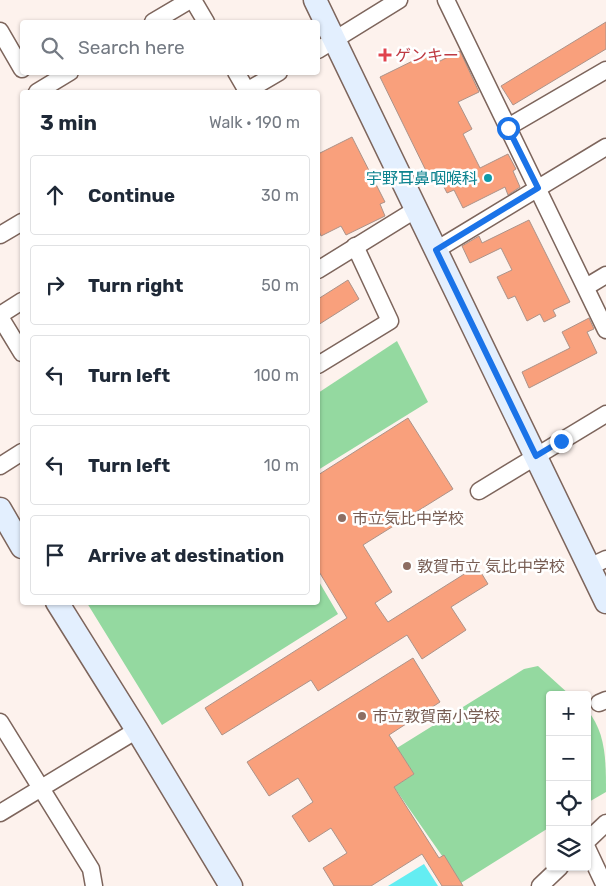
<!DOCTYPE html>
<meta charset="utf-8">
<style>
:root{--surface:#fff;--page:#f2f2f3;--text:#1f2937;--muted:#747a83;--line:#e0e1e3}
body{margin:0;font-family:Rubik,"Noto Sans JP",sans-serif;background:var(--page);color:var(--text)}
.controls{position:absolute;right:15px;bottom:15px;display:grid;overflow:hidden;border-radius:5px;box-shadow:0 1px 4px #0004}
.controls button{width:45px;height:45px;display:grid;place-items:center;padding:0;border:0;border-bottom:1px solid var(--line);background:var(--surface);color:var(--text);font:25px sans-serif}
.stop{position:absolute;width:15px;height:15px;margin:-11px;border:4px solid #1a73e8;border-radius:50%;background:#fff}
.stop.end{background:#1a73e8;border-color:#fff;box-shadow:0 1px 5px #0008}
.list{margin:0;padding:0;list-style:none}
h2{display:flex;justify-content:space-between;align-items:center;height:65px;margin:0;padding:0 20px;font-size:21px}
h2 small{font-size:16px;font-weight:400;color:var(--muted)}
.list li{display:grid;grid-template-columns:32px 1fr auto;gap:15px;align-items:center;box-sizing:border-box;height:80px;margin:0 10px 10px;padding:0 10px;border:1px solid var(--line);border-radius:5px}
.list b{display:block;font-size:19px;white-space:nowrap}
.list em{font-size:16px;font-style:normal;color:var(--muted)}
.icon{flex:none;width:28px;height:28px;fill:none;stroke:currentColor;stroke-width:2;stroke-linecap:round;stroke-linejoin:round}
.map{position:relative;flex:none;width:606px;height:886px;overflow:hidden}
.search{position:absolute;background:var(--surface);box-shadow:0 1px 4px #0004;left:20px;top:20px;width:300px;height:55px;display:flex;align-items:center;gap:12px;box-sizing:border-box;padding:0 18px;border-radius:5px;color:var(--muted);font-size:19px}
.panel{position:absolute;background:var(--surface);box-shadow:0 1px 4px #0004;left:20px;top:90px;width:300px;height:515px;border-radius:5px}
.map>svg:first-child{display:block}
</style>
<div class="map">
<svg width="606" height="886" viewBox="0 0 606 886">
<rect width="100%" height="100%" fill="#fdf2ed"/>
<g fill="#94d9a0">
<polygon points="397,341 428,402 318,470 318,393"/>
<polygon points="318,580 338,614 162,725 87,603 318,602"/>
<polygon points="538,666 570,695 550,695 550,827 461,883 394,787 414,774 397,748 524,669"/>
<path d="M587 710C606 732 606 761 606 792L587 803Z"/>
</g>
<polygon fill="#64edf2" points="424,864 438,886 388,886"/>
<g fill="#f9a07c" stroke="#ac9389">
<polygon points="606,22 606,49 513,105 501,86"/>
<polygon points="433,51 438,62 460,51 479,92 458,102 472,129 463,134 480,168 508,154 516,169 513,171 520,187 508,195 505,187 463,208 454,190 447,193 440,179 432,183 380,77"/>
<polygon points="352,137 385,202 380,204 385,216 346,235 341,226 321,236 318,228 318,154"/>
<polygon points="529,220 570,302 553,310 556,316 544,322 540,314 527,321 515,296 508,299 497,277 512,270 501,248 470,263 462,246 479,236 482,243"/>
<polygon points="348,280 359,299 318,325 318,299"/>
<polygon points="589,318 594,329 587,332 597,353 529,388 522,372 570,348 562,332"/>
<polygon points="408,418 453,489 363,545 392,592 375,603 388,622 477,566 488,584 451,607 466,630 422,659 407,635 318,691 311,680 222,735 205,708 347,618 318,570 318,475"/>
<polygon points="413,658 440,702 389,735 414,774 394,787 439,858 444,855 463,886 442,886 422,854 371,886 334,886 323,868 347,853 331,828 309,842 292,816 313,802 298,778 269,796 247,762"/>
</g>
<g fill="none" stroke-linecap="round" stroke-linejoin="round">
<defs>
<g id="street">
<polyline points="193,0 206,22"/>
<polyline points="446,0 606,330"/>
<polyline points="153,22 190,0"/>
<polyline points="0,31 22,69"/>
<polyline points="318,50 399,0"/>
<polyline points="236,72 247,91"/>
<polyline points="37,92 70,72"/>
<polyline points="245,92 279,72"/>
<polyline points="508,127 606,70"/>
<polyline points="0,235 22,222"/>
<polyline points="436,250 606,147"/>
<polyline points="318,270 415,210"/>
<polyline points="586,287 606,275"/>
<polyline points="0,315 22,301"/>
<polyline points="0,317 22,353"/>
<polyline points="318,365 390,321 355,246"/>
<polyline points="0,466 22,452"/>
<polyline points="479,491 606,414"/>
<polyline points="589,567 606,559"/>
<polyline points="599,703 606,700"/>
<polyline points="0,722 91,869 94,886"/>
<polyline points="0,813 137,730"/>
<polyline points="587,841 606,823"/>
<polyline points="587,848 605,886"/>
<polyline points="540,886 560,867"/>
</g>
<g id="secondary">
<polyline points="315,0 606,602"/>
<polyline points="0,509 22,547"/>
<polyline points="57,602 137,730 231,886"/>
</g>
</defs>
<use href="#street" stroke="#7d655c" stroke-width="19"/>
<use href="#secondary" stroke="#7d655c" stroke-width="25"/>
<use href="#street" stroke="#fff" stroke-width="16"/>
<use href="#secondary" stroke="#e3effe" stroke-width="22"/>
</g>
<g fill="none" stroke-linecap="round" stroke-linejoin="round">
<polyline stroke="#1a73e8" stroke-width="6" points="508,128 538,188 436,250 536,456 561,441"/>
</g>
<path fill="#e0444e" stroke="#fff" stroke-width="2" d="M382.5 47.5h5v5h5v5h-5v5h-5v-5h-5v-5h5z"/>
<circle fill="#0f9aa8" stroke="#fff" stroke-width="2" cx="488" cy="178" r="5"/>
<g fill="#8d6e63" stroke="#fff" stroke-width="2">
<circle cx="342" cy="518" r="5"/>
<circle cx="407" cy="566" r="5"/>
<circle cx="362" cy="716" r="5"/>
</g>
<g text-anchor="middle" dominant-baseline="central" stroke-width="5" stroke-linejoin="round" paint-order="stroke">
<g font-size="16" fill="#be3a42" stroke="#fff" text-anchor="start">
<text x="395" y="55">ゲンキー</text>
</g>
<g font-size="16" fill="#0d838f" stroke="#fff" text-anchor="end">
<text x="478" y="178">宇野耳鼻咽喉科</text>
</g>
<g font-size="16" fill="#785e54" stroke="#fff" text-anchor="start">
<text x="352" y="518">市立気比中学校</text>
<text x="417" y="566">敦賀市立 気比中学校</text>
<text x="372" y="716">市立敦賀南小学校</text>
</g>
</g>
</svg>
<div class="controls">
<button>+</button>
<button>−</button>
<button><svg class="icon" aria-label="locate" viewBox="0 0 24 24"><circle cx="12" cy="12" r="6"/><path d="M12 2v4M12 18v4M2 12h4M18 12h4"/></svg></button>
<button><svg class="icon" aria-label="layers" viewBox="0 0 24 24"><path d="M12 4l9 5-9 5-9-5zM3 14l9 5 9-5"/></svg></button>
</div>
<div class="stop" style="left:508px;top:128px"></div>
<div class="stop end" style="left:561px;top:441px"></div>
<div class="search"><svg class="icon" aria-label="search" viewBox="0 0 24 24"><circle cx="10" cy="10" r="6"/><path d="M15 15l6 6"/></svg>Search here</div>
<section class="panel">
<h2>3 min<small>Walk · 190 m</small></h2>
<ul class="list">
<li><svg class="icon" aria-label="ahead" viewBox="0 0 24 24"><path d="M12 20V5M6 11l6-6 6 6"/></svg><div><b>Continue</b></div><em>30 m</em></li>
<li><svg class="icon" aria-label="right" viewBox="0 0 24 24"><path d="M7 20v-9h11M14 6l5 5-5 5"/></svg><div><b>Turn right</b></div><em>50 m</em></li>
<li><svg class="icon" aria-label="left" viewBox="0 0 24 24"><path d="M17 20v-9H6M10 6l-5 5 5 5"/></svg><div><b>Turn left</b></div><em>100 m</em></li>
<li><svg class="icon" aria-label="left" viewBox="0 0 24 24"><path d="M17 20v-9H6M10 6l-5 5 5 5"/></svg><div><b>Turn left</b></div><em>10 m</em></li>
<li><svg class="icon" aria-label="arrive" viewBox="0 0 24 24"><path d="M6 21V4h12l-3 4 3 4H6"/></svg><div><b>Arrive at destination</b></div></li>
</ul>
</section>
</div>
